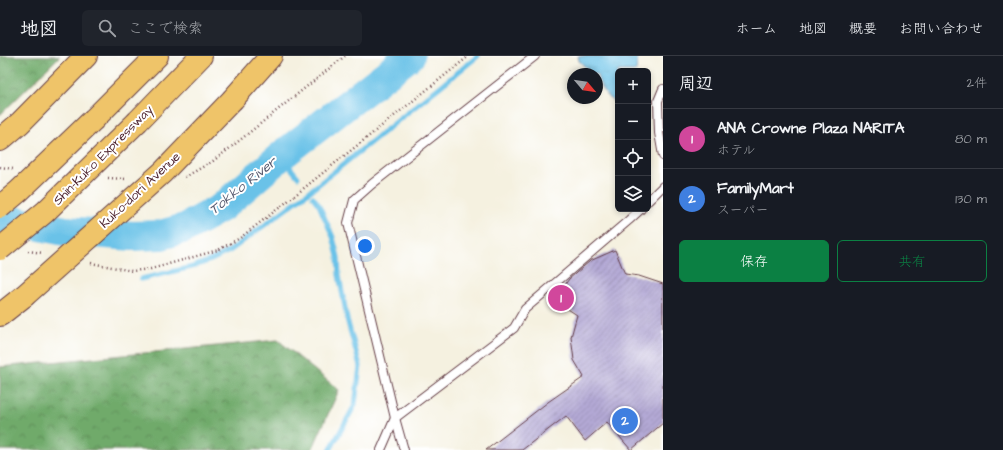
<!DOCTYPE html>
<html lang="ja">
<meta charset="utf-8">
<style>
:root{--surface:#171b24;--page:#20242c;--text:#f1f3f6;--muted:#9ea1a6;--line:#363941;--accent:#0b8043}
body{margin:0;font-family:"Architects Daughter","Klee One",sans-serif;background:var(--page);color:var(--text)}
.controls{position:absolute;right:12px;top:12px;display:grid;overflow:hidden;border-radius:6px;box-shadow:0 2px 6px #0003}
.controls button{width:36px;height:36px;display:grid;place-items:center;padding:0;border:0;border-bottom:1px solid var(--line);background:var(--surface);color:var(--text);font:20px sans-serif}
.compass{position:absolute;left:567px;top:12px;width:36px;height:36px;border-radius:50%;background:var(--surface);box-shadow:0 2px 6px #0003;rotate:119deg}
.you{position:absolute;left:365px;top:190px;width:14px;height:14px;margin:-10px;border:3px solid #fff;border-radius:50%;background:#1a73e8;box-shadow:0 0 0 6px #1a73e833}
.badge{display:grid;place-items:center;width:26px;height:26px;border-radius:50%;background:var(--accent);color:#fff;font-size:13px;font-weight:700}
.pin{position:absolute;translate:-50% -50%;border:2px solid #fff;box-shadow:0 1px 4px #0006}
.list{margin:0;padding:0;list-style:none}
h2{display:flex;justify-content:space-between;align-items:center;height:52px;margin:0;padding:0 16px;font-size:17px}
h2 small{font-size:13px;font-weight:400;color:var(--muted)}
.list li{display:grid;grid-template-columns:26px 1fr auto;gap:12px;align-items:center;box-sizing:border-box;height:60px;padding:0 16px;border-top:1px solid var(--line)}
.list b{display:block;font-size:15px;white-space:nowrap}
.list p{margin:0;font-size:13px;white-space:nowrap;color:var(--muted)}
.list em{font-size:13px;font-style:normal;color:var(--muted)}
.actions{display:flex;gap:8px;padding:12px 16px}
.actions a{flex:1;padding:9px 0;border:1px solid var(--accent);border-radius:6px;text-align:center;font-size:14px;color:var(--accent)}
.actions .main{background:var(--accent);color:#fff}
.icon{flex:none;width:22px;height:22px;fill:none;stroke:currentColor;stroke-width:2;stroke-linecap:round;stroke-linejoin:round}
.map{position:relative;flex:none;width:663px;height:394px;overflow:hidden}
header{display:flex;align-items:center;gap:24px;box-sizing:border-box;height:56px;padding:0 20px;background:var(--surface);border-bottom:1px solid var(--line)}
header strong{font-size:19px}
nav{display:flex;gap:22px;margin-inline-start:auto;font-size:14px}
.search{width:280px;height:36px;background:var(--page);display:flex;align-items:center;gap:10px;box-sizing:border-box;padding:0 14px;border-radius:6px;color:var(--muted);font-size:15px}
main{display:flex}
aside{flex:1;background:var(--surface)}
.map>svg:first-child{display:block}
</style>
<header>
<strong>地図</strong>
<div class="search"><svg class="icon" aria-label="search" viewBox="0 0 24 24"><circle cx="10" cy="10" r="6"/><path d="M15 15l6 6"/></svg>ここで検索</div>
<nav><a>ホーム</a><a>地図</a><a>概要</a><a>お問い合わせ</a></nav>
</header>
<main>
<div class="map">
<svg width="663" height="394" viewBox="0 0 663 394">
<defs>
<pattern id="forest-crowns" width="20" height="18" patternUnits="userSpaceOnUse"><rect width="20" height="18" fill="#70aa6a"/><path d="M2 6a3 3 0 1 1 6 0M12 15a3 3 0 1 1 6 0" fill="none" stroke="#5e8a57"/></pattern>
<pattern id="water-ripples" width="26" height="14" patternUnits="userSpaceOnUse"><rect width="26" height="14" fill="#6bc2e8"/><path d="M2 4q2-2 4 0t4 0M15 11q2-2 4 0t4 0" fill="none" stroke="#5ea6c7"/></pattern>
<pattern id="building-hatch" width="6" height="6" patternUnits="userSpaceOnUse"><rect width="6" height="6" fill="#b3a9d5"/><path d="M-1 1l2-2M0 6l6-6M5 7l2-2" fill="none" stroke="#9489ad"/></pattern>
</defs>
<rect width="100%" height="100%" fill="#fff"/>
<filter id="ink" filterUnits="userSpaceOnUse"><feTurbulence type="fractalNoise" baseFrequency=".025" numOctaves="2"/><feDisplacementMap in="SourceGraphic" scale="8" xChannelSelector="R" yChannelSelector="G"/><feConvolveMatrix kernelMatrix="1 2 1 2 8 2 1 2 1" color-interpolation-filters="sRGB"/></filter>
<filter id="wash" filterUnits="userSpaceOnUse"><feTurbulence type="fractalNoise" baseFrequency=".012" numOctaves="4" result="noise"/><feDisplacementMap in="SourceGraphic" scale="16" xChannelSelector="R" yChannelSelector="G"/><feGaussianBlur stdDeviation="0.9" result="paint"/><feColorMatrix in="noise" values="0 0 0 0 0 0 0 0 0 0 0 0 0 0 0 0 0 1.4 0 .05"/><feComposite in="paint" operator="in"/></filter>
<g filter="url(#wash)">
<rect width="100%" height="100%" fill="#f5f1e0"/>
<g fill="url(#forest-crowns)" stroke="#5d644a">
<polygon points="0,0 60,0 0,59"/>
<polygon points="278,284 339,334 312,394 0,394 0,311"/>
</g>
<path fill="url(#water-ripples)" stroke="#5a708a" d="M578 0H638L636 15H618V47C609 46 597 27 597 18H593L579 5Z"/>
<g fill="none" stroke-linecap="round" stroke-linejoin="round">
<g stroke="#6bc2e8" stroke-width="5">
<polyline points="281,100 298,121"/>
<polyline points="313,141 319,149 333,181 338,201 339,219 347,263 360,310 355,349 330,394"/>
<polyline points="141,223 192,211 211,204 231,194 309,136 478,0"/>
</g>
<polyline stroke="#6bc2e8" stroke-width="30" points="0,162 65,175 133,180 161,179 185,172 221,152 281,100 410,0"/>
</g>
<g id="blocks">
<polygon fill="url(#building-hatch)" points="615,194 625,218 639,220 663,228 663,367 631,394 607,366 585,385 566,360 522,394 486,394 548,346 584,321 574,304 571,281 577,259 554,244 569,223 590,205"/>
</g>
</g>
<g filter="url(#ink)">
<use href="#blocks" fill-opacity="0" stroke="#643e46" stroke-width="1"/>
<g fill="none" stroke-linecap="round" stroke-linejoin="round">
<defs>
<g id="lane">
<polyline points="535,0 372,128 354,144 348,167 395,362 514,272 525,253 629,164 641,153"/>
<polyline points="663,33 658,45 659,77 663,100"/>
<polyline points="648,145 663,130"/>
<polyline points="395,362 404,394"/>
<polyline points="381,394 395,362"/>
</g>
<g id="highway">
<polyline points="233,43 271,0"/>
<polyline points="94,63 157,0"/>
<polyline points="138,65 201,0"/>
<polyline points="0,84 20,67 86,0"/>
<polyline points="0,259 24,240"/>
</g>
</defs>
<use href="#lane" stroke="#643e46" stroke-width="10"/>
<use href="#highway" stroke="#643e46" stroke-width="24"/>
<g stroke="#643e46" stroke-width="2.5" stroke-dasharray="1 3" stroke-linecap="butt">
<polyline points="0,111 13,113"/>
<polyline points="185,121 213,105 230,92 345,0"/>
<polyline points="108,122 127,123"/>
<polyline points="28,195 43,197"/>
<polyline points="91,207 132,215 151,213 218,194 240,182 279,152 469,0"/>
</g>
<use href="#lane" stroke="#fff" stroke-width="8"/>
<use href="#highway" stroke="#efc469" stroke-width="22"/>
<defs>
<g id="highway-bridge">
<polyline points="0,151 19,135 94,63"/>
<polyline points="0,193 45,156 138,65"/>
<polyline points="24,240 163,116 233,43"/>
</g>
</defs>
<use href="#highway-bridge" stroke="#643e46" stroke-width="24" stroke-linecap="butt"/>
<use href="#highway-bridge" stroke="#efc469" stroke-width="22"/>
</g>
</g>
<g text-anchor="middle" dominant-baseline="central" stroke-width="4" stroke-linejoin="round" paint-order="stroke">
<g font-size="13" fill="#4a1f2b" stroke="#fff">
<text transform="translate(103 99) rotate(-45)">Shin-Kuko Expressway</text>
<text transform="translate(140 134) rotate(-43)">Kuko-dori Avenue</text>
</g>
<g font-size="14" font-style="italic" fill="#56586d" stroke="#fff">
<text transform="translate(243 130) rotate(-39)">Tokko River</text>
</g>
</g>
</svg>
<div class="controls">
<button>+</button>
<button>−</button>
<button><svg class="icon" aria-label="locate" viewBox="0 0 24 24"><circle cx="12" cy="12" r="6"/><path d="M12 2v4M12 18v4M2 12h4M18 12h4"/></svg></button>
<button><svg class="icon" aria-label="layers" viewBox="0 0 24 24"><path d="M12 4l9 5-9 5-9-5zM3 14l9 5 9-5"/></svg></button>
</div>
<svg class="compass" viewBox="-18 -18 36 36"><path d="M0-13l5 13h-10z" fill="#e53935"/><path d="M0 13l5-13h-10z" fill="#9ea1a6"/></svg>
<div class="you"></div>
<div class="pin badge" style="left:561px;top:242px;background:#d1479c">1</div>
<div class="pin badge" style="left:625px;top:365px;background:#3f7fe0">2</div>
</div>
<aside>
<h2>周辺<small>2件</small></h2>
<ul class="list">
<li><span class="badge" style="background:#d1479c">1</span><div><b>ANA Crowne Plaza NARITA</b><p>ホテル</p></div><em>80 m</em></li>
<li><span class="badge" style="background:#3f7fe0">2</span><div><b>FamilyMart</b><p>スーパー</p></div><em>130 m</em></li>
</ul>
<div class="actions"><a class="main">保存</a><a>共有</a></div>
</aside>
</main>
